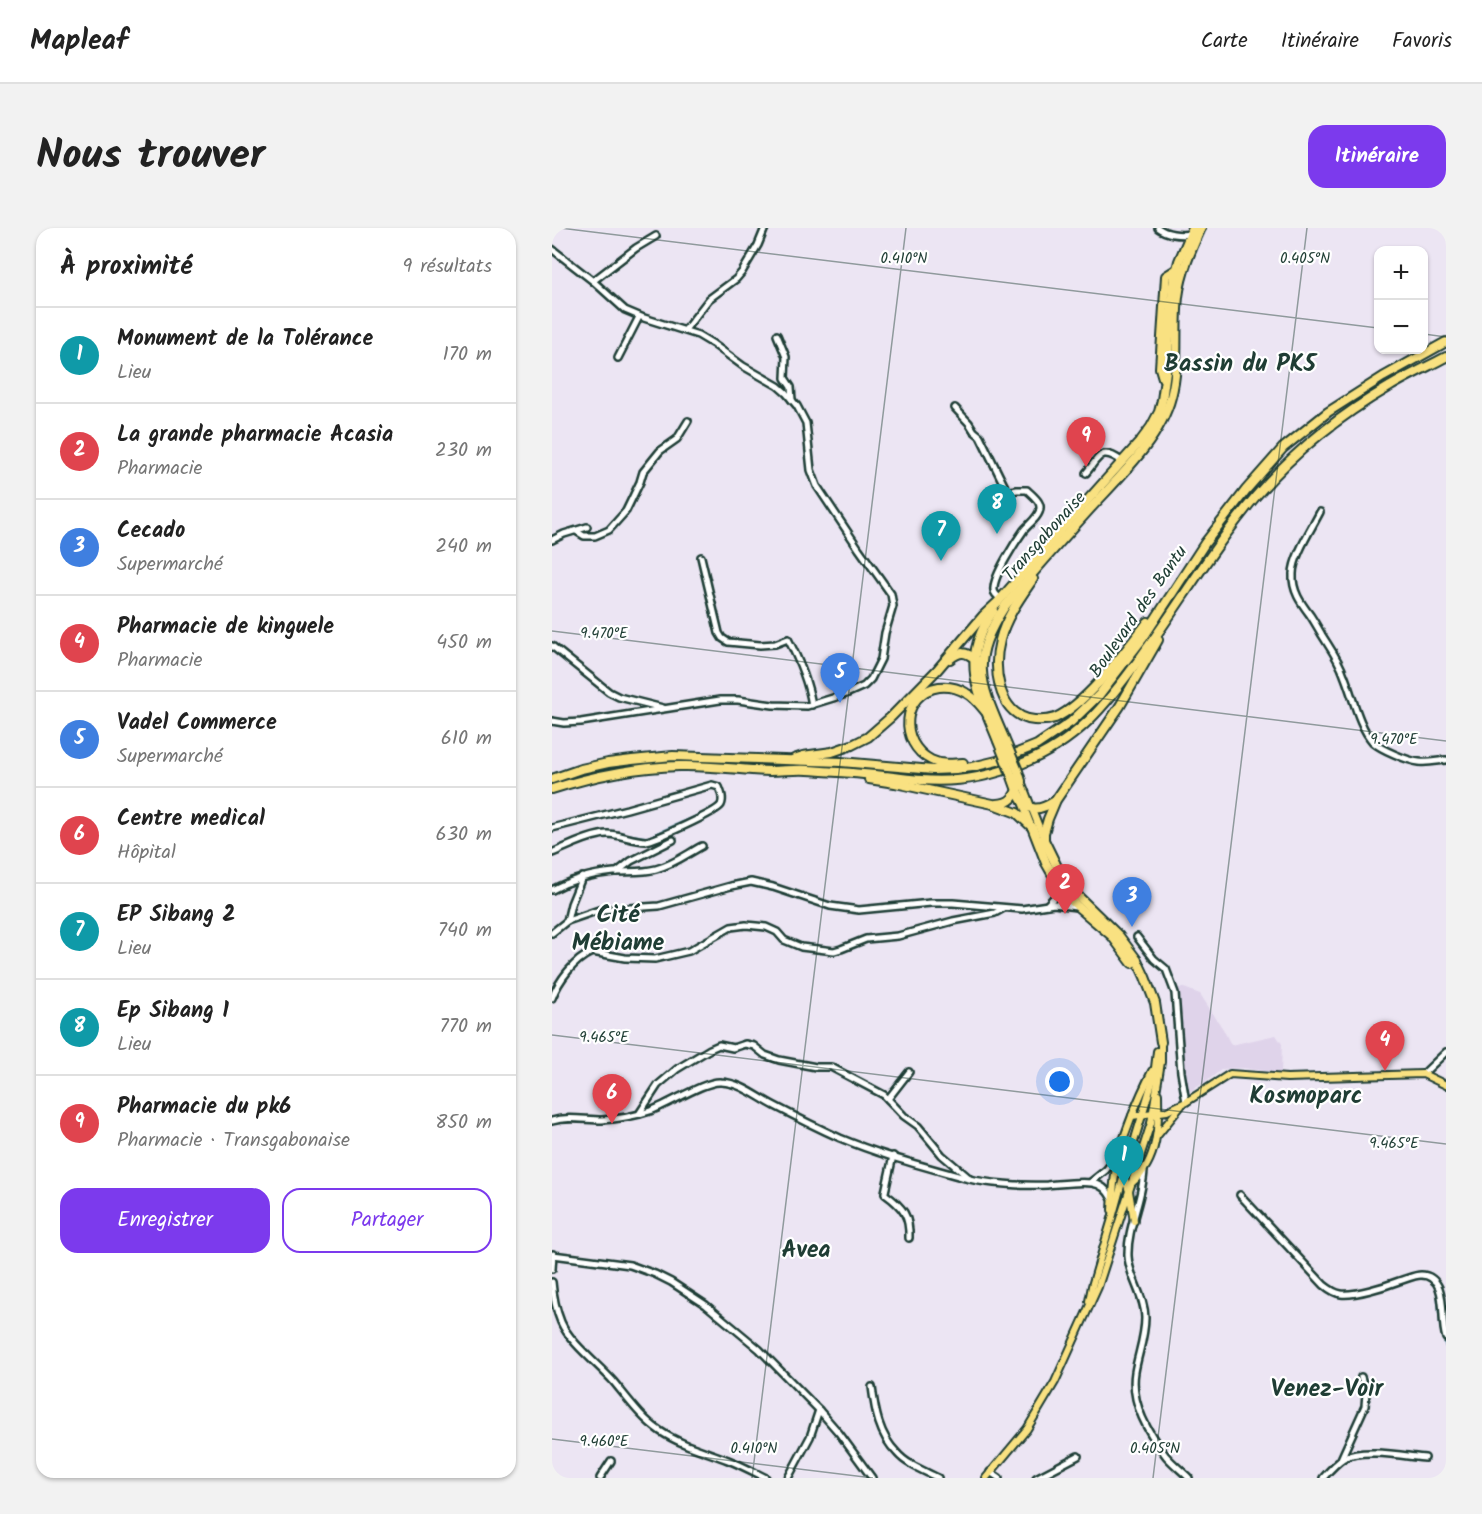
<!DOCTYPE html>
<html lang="fr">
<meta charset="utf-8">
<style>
:root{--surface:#fff;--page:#f2f2f2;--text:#222;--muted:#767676;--line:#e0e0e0;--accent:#7c3aed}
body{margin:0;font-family:Kalam,sans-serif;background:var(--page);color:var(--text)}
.controls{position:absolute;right:18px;top:18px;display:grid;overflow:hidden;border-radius:12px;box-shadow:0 2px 4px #0004}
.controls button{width:54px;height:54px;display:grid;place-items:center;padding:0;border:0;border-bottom:2px solid var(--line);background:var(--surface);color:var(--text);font:30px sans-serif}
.you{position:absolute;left:508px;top:854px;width:21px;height:21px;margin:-15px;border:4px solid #fff;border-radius:50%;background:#1a73e8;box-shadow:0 0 0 9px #1a73e833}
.badge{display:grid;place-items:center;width:39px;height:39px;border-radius:50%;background:var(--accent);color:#fff;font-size:20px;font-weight:700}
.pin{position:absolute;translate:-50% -50px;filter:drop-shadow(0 2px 3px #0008)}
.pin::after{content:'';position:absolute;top:32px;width:21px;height:18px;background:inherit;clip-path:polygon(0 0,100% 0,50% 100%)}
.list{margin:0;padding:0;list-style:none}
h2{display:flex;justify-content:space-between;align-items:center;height:78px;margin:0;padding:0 24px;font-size:26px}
h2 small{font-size:20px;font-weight:400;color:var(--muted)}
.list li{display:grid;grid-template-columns:39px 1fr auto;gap:18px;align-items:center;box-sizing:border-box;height:96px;padding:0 24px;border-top:2px solid var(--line)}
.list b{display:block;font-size:22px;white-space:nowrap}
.list p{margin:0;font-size:20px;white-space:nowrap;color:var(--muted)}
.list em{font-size:20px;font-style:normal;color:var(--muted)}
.actions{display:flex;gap:12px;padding:18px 24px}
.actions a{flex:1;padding:14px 0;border:2px solid var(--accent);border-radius:18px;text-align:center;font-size:21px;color:var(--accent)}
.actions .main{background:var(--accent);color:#fff}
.map{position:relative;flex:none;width:894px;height:1250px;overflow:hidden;border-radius:18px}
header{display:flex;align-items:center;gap:36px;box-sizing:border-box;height:84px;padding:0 30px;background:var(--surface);border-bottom:2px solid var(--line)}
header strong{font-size:28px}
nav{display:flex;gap:33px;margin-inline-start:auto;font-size:21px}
.intro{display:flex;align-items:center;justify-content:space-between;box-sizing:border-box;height:144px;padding:0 36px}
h1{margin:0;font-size:42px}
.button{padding:15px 27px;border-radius:18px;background:var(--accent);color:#fff;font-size:21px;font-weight:700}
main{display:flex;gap:36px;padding:0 36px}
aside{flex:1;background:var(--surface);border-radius:18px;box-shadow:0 2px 4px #0004}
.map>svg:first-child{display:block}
</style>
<header>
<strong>Mapleaf</strong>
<nav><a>Carte</a><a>Itinéraire</a><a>Favoris</a></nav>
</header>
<div class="intro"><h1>Nous trouver</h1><a class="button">Itinéraire</a></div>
<main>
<aside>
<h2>À proximité<small>9 résultats</small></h2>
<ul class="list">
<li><span class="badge" style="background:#0f9aa8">1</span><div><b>Monument de la Tolérance</b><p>Lieu</p></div><em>170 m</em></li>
<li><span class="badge" style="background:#e0444e">2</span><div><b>La grande pharmacie Acasia</b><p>Pharmacie</p></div><em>230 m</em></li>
<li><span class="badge" style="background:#3f7fe0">3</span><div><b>Cecado</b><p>Supermarché</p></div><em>240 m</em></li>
<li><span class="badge" style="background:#e0444e">4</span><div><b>Pharmacie de kinguele</b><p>Pharmacie</p></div><em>450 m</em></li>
<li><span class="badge" style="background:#3f7fe0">5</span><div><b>Vadel Commerce</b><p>Supermarché</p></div><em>610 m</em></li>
<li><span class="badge" style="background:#e0444e">6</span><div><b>Centre medical</b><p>Hôpital</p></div><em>630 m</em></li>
<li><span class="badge" style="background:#0f9aa8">7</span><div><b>EP Sibang 2</b><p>Lieu</p></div><em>740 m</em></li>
<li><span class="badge" style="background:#0f9aa8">8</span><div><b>Ep Sibang 1</b><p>Lieu</p></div><em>770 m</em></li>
<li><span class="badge" style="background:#e0444e">9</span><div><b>Pharmacie du pk6</b><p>Pharmacie · Transgabonaise</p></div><em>850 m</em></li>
</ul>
<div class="actions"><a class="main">Enregistrer</a><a>Partager</a></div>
</aside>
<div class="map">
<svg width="894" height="1250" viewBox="0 0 894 1250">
<rect width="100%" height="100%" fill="#ece5f3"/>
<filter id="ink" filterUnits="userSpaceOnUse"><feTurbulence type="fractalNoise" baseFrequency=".0167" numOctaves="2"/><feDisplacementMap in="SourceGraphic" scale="12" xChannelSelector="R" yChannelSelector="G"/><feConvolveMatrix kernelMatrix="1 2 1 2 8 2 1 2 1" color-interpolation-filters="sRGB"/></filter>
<g filter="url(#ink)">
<polygon fill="#dfd3ea" points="626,760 632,760 648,766 671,801 679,817 724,807 730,816 729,845 690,840 670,841 655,853 635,865"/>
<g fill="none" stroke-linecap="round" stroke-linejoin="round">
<g stroke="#6596a7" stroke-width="1.5">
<polyline points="45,605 59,603 95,609 155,583 165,577"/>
<polyline points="2,621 20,613"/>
<polyline points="885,1068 888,1101 894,1121"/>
</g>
<defs>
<g id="minor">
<path d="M606 0C614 6 628 8 638 6"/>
<polyline points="0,21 41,53 73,82 92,90 146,107 161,116 191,138 226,158 234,165 245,178 254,195 259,242 265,258 307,321 339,366 341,378 333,405 329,431 319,451 312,458 294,466 255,478 221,477 186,472 168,472 29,494 12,495 0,493"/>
<polyline points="41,53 84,20 104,8"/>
<polyline points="133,102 157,71 184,51 190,44 206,17 213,0"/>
<polyline points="225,107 234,129 233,150 239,159 240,172"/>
<polyline points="66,130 87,89"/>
<path d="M403 180 417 195 422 203 428 208 453 259V263L454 264 465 262H475C479 266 489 273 488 280 488 288 477 296 472 302 464 313 442 347 442 360 441 365 445 368 449 371"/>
<path d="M534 245C548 228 549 218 571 234"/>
<path d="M768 284C760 300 741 329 741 346 740 363 749 375 758 387 762 393 766 400 770 407 778 420 787 432 792 447 800 466 807 499 821 514 828 521 856 533 867 534 876 535 885 533 894 532"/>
<polyline points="24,303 32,308 43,308 57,302 74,283 88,254 91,244 108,223 125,211 136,193"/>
<polyline points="0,312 12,306 35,299"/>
<path d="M149 329 167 405 170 410 176 414 208 417 223 416 236 411C247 432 256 454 260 477"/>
<polyline points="0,418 57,464 67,469 111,480"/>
<path d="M0 600 75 581 160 557 167 559C169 564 172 571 169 577 165 584 103 612 94 613 78 613 63 603 48 607 31 610 15 619 0 625"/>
<polyline points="65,644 79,633 121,612"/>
<path d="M0 662C20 651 40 646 62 644 77 643 90 645 104 641 121 637 135 626 150 618"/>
<polyline points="495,677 504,667 512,662"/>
<polyline points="15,693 19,676 30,649"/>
<polyline points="0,705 15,693 47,682 107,678 179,658 199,654 221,659 278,678 307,682 379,675 401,675 470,681 502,676 524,679"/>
<polyline points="585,709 602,731 614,741 623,765 629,844 634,874"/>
<path d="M0 770C7 752 22 732 40 724L73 730 103 731 137 723 179 699 194 697 214 699 225 704 232 712 249 719 282 723 289 721 314 711 346 708 401 693 443 685 452 680"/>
<polyline points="871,846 894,824"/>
<polyline points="336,871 357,844"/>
<polyline points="87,886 106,857 125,841 158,821 167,817 181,820 193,816 202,818 213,827 227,832 264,839 279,839 332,867 352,888 366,898 390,927 416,949"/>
<path d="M0 893C16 888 33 892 50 892 66 891 83 888 98 883 116 877 154 852 169 854 190 855 205 869 223 878 244 889 266 900 288 910 328 927 371 938 413 950 436 956 471 958 495 957 508 956 527 953 540 955 549 956 556 963 560 971"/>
<path d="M341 928 333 964V966C351 979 358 988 357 1010"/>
<path d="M592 942C591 971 575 999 576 1028 577 1050 593 1068 593 1090 593 1109 586 1126 583 1144 578 1174 596 1205 614 1228 621 1236 630 1243 637 1250"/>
<polyline points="539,954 554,942 565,928"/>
<path d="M688 967 772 1057C777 1061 782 1065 789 1066 802 1068 834 1058 847 1053 855 1051 862 1047 869 1047 878 1047 884 1053 887 1060 893 1076 889 1094 894 1110"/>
<polyline points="1,1027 78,1037 103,1046 119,1054 154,1077 207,1121 267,1182 287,1205 320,1250"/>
<polyline points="0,1041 1,1026"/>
<path d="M0 1054C1 1066 4 1082 9 1094 18 1115 46 1136 61 1153 76 1171 89 1190 108 1203 129 1217 153 1223 176 1232 189 1237 202 1244 214 1250"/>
<path d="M320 1159C323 1183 327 1207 345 1225 355 1237 373 1243 386 1250"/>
<polyline points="789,1231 813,1178 814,1165 809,1149"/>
<polyline points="438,1244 447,1250"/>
<polyline points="48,1250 59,1233"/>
<polyline points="236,1250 258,1209 267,1182"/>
<polyline points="484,1250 526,1228"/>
<path d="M771 1250C777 1243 784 1235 792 1230 811 1220 852 1228 873 1230"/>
</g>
<g id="major">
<polyline points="469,553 491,609"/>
<polyline points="470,574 478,595"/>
<polyline points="580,888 615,883 634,874 678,846 735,850 871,846 894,857"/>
<polyline points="605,908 629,878"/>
<polyline points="571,946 577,963 582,993"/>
<path d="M581 954C606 933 607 896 606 866"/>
<path d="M560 982C561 963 562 943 567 926 575 897 587 869 600 843"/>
<polyline points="537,1073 540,1058 559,994 572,947 602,848 605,823"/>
<polyline points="434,1250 475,1201 503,1154 546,1059 599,895 609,834 609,814"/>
</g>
<g id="highway">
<polyline points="611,150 608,140 614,48 625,41"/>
<path d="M481 351C468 370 454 389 448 412 441 439 445 482 476 491 486 493 494 493 503 490 535 476 574 422 596 394"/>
<path d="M441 383C407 433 426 463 446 513"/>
<polyline points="606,412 568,478 504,572 496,591 492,605 492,612 511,651 528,670 567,708 585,732 593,749 603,775 609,814"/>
<path d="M398 431C408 423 414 423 424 432"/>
<path d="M452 510C428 454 417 433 453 378 480 345 508 314 537 282 566 250 608 212 619 169 628 136 622 102 626 69 629 45 639 22 649 0"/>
<polyline points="242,531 251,528 280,524 300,517 316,509 339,489 385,442 431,388 446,374 508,303 587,215 599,199 607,184 610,172 615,136 621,57 627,33 641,0"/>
<path d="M411 535C400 536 389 537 379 532 346 515 349 465 387 459 397 458 406 460 414 465 422 469 428 477 434 484"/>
<path d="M459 546C468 570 472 593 503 573"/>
<polyline points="0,551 29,541 56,535 80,532 121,528 289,534 381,542 404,541 420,539 445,533 485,517 519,494 547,467 591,410 653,315 694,262 731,220 776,184 831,149 894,114"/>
<polyline points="317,551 343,555 441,576 465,585 480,599 494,635 510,663 526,679 560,708 580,735"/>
<path d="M0 561C41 548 84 539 127 538 158 537 188 542 218 543 231 543 244 541 256 542 281 544 307 545 332 548 344 549 356 551 369 552 403 555 437 549 469 536 525 514 554 477 588 430 627 377 661 319 704 268 741 225 787 188 837 159 855 148 875 139 894 129"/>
<path d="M445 576C462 575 463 566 469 553L466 543"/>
</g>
</defs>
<use href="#minor" stroke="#1f3d34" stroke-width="10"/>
<use href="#major" stroke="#1f3d34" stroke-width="10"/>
<use href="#highway" stroke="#1f3d34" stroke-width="12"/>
<use href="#minor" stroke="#fff" stroke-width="5"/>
<use href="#major" stroke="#f9e181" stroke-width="6"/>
<use href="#highway" stroke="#f9e181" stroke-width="8"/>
<defs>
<g id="highway-bridge">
<polyline points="452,510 466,543"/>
<polyline points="446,513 459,546"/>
</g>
</defs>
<use href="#highway-bridge" stroke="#1f3d34" stroke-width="12" stroke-linecap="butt"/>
<use href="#highway-bridge" stroke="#f9e181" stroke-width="8"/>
</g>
</g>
<path fill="none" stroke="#1f3d34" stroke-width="1.5" stroke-opacity="0.45" d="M8 0 826 100M872 106 894 109M0 403 894 513M0 807 894 916M0 1211 321 1250M200 1250 354 0M601 1250 755 0"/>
<g text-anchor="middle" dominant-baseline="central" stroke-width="4.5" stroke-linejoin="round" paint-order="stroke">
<g font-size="18" fill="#1f3d34" stroke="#fff">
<text transform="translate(493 309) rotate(-48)">Transgabonaise</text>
<text transform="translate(587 384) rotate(-55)">Boulevard des Bantu</text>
</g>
<g font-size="24" font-weight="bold" fill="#1f3d34" stroke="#fff">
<text x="688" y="136">Bassin du PK5</text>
<text x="66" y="687">Cité<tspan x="66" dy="28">Mébiame</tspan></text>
<text x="754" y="868">Kosmoparc</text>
<text x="254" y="1022">Avea</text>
<text x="775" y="1161">Venez-Voir</text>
</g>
</g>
<g font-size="15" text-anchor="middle" fill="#1f3d34" stroke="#fff" stroke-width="4.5" stroke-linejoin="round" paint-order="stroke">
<text x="352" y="35">0.410°N</text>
<text x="753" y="35">0.405°N</text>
<text x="52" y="410">9.470°E</text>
<text x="842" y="516">9.470°E</text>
<text x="52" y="814">9.465°E</text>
<text x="842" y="920">9.465°E</text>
<text x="52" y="1218">9.460°E</text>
<text x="202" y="1225">0.410°N</text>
<text x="603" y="1225">0.405°N</text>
</g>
</svg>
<div class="controls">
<button>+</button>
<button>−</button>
</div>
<div class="you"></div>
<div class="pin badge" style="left:572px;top:958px;background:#0f9aa8">1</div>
<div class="pin badge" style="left:513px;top:686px;background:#e0444e">2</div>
<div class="pin badge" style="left:580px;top:699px;background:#3f7fe0">3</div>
<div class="pin badge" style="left:833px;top:843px;background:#e0444e">4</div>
<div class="pin badge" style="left:288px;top:475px;background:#3f7fe0">5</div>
<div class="pin badge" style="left:60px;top:896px;background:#e0444e">6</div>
<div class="pin badge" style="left:389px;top:333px;background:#0f9aa8">7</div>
<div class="pin badge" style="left:445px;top:306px;background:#0f9aa8">8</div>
<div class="pin badge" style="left:534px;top:239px;background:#e0444e">9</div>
</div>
</main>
